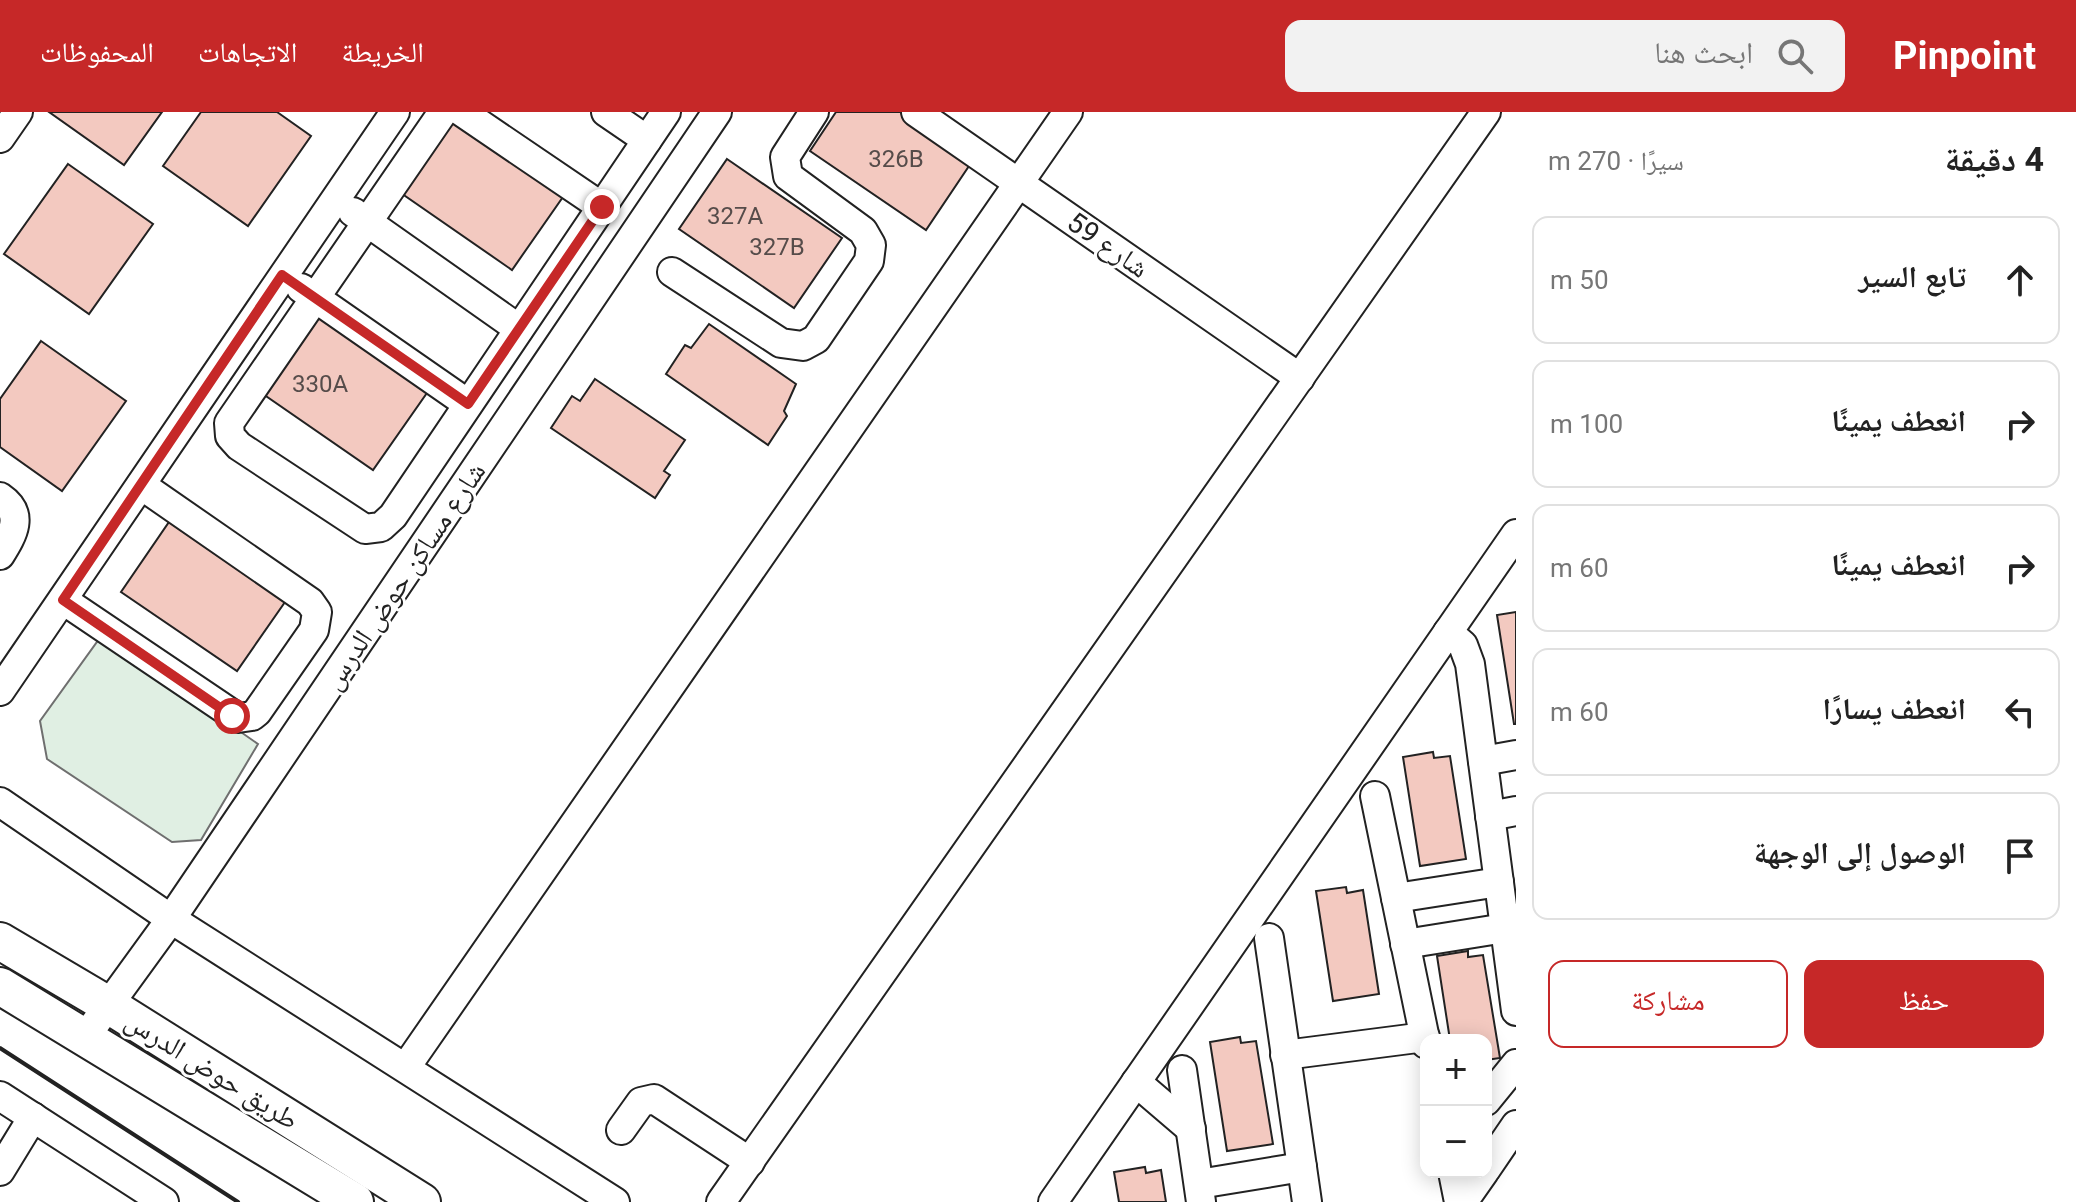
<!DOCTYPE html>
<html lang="ar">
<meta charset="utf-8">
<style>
:root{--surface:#fff;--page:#f2f2f2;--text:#222;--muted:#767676;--line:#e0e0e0;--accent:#c62828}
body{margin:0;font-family:Roboto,"Noto Naskh Arabic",sans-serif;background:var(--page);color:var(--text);direction:rtl}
.controls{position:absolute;right:24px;bottom:24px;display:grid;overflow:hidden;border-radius:16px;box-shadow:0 4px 20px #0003}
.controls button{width:72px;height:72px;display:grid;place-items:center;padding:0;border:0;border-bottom:2px solid var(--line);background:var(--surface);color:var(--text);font:40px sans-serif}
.stop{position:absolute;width:24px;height:24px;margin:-18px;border:6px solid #c62828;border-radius:50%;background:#fff}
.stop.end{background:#c62828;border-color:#fff;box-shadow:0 2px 8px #0008}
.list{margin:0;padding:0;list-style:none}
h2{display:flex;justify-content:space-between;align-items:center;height:104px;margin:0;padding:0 32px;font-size:34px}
h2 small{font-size:26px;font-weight:400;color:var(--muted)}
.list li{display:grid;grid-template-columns:52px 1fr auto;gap:24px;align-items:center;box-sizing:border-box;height:128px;margin:0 16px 16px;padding:0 16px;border:2px solid var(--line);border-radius:16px}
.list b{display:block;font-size:30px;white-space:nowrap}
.list em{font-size:26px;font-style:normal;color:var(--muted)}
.actions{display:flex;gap:16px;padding:24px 32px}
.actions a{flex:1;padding:18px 0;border:2px solid var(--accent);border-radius:16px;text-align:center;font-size:28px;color:var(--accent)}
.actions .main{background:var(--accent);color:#fff}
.icon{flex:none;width:44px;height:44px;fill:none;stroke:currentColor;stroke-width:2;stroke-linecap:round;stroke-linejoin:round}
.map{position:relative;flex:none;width:1516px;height:1090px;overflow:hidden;direction:ltr}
header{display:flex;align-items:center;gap:48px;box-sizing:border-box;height:112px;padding:0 40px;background:var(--accent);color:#fff}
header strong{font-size:38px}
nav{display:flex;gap:44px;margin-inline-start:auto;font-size:28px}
.search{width:560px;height:72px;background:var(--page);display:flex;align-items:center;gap:20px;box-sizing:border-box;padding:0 28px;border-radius:16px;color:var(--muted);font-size:30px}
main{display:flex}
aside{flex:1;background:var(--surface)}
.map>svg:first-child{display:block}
</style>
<header>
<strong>Pinpoint</strong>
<div class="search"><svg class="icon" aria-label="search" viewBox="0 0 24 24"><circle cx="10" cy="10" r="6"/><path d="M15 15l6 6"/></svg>ابحث هنا</div>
<nav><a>الخريطة</a><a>الاتجاهات</a><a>المحفوظات</a></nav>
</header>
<main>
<aside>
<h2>4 دقيقة<small>سيرًا · 270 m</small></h2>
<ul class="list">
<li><svg class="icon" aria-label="ahead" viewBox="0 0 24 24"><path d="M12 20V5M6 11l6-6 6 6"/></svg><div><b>تابع السير</b></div><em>50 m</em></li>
<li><svg class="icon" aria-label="right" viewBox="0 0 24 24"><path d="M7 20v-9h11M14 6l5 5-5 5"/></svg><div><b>انعطف يمينًا</b></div><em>100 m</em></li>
<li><svg class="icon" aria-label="right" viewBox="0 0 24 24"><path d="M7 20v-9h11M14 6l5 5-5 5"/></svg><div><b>انعطف يمينًا</b></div><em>60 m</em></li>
<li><svg class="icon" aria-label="left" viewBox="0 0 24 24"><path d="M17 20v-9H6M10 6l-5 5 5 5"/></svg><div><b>انعطف يسارًا</b></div><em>60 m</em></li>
<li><svg class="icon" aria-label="arrive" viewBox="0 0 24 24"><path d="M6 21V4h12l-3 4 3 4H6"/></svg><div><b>الوصول إلى الوجهة</b></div></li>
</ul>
<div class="actions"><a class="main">حفظ</a><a>مشاركة</a></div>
</aside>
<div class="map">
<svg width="1516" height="1090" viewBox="0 0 1516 1090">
<rect width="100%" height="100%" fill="#fff"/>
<polygon fill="#e0efe3" stroke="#6f6f6f" stroke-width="2" points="102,523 258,632 201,728 172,730 47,647 40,609"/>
<g fill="#f3c9c0" stroke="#222" stroke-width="2">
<polygon points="49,0 162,0 124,53"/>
<polygon points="201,0 277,0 311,24 248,114 163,54"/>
<polygon points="836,0 903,0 973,48 926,118 810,39"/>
<polygon points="451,3 565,82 512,158 398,79"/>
<polygon points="727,47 842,126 794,196 679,117"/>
<polygon points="68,52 153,112 89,202 4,142"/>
<polygon points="319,201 429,278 373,358 263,282"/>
<polygon points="709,212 796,272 784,299 787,304 768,333 666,262 685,233 691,236"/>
<polygon points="41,229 126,289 62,379 0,335 0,287"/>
<polygon points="595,267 685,328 664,359 670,363 655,386 551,316 572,284 580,289"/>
<polygon points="169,410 285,490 237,559 121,480"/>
<polygon points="1516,500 1516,612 1514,612 1497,503"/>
<polygon points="1433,640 1434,646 1450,644 1466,747 1420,754 1403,645"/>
<polygon points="1346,775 1347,781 1363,778 1379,882 1333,889 1316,779"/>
<polygon points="1468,839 1468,845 1483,843 1500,946 1486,948 1486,928 1450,928 1437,844"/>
<polygon points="1240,925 1241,931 1256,929 1273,1032 1227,1039 1210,930"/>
<polygon points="1145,1055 1146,1061 1161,1058 1166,1090 1119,1090 1114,1060"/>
</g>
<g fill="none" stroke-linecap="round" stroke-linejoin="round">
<defs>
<g id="minor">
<polyline points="443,0 229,311 230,324 239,334 365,417 381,415 393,404 666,0"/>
<polyline points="462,0 602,95"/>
<polyline points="606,0 647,28"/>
<polyline points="916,0 1300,266"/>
<polyline points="0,26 18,0"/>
<polyline points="353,100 519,217"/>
<polyline points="672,160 781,231 803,234 816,227 869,149 871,133 863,119 788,64 785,45 814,0"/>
<polyline points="301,176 468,292"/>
<path d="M0 385C25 402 13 422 0 443"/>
<polyline points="63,488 238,606 252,604 257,600 314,518 317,500 310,490 141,373"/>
<polyline points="1448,520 1463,533 1470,552 1516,899"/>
<polyline points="0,579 395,0"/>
<polyline points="1483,649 1516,643"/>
<polyline points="1375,684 1426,932"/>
<polyline points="0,690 171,807 615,1090"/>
<polyline points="1490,704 1516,699"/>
<polyline points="1396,786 1499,770"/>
<polyline points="1269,826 1307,1090"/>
<polyline points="1405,832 1505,816"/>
<polyline points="86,924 171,807 717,0"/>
<polyline points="1285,943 1425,925"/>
<polyline points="406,955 1068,0"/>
<polyline points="1182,958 1201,1090"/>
<polyline points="1136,970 1191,1017"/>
<polyline points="0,984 164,1090"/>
<polyline points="1486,989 1516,952"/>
<polyline points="621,1018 641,990 654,987 750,1050"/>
<polyline points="1486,1057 1516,1013"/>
<polyline points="0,1059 33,1005"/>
<polyline points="1453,1060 1459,1090"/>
<polyline points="1199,1072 1302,1055"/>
<polyline points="721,1090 1486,0"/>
<polyline points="1053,1090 1516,422"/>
<polyline points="1463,1090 1484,1060"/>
</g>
<g id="major">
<polyline points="0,829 110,894 422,1090"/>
<polyline points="0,874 355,1090"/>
</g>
</defs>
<use href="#minor" stroke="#222" stroke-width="32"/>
<use href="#major" stroke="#222" stroke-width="40"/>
<use href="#minor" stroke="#fff" stroke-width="28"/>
<use href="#major" stroke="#fff" stroke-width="36"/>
<polyline stroke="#222" stroke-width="4" points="0,936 238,1090"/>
</g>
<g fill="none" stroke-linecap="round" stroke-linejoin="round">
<polyline stroke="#c62828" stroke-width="10" points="232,604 63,488 282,163 468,292 602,95"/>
</g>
<g text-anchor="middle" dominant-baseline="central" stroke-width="6" stroke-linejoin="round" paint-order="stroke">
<g font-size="24" fill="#564c4a">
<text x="896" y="47">326B</text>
<text x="735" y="104">327A</text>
<text x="777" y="135">327B</text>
<text x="320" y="272">330A</text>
</g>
<g font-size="28" fill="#222" stroke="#fff">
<text transform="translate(1108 133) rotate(35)">شارع 59</text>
<text transform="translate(404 464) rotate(-56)">شارع مساكن حوض الدرس</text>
<text transform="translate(212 958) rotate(32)">طريق حوض الدرس</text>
</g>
</g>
</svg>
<div class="controls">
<button>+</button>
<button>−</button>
</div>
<div class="stop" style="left:232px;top:604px"></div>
<div class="stop end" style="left:602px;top:95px"></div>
</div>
</main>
